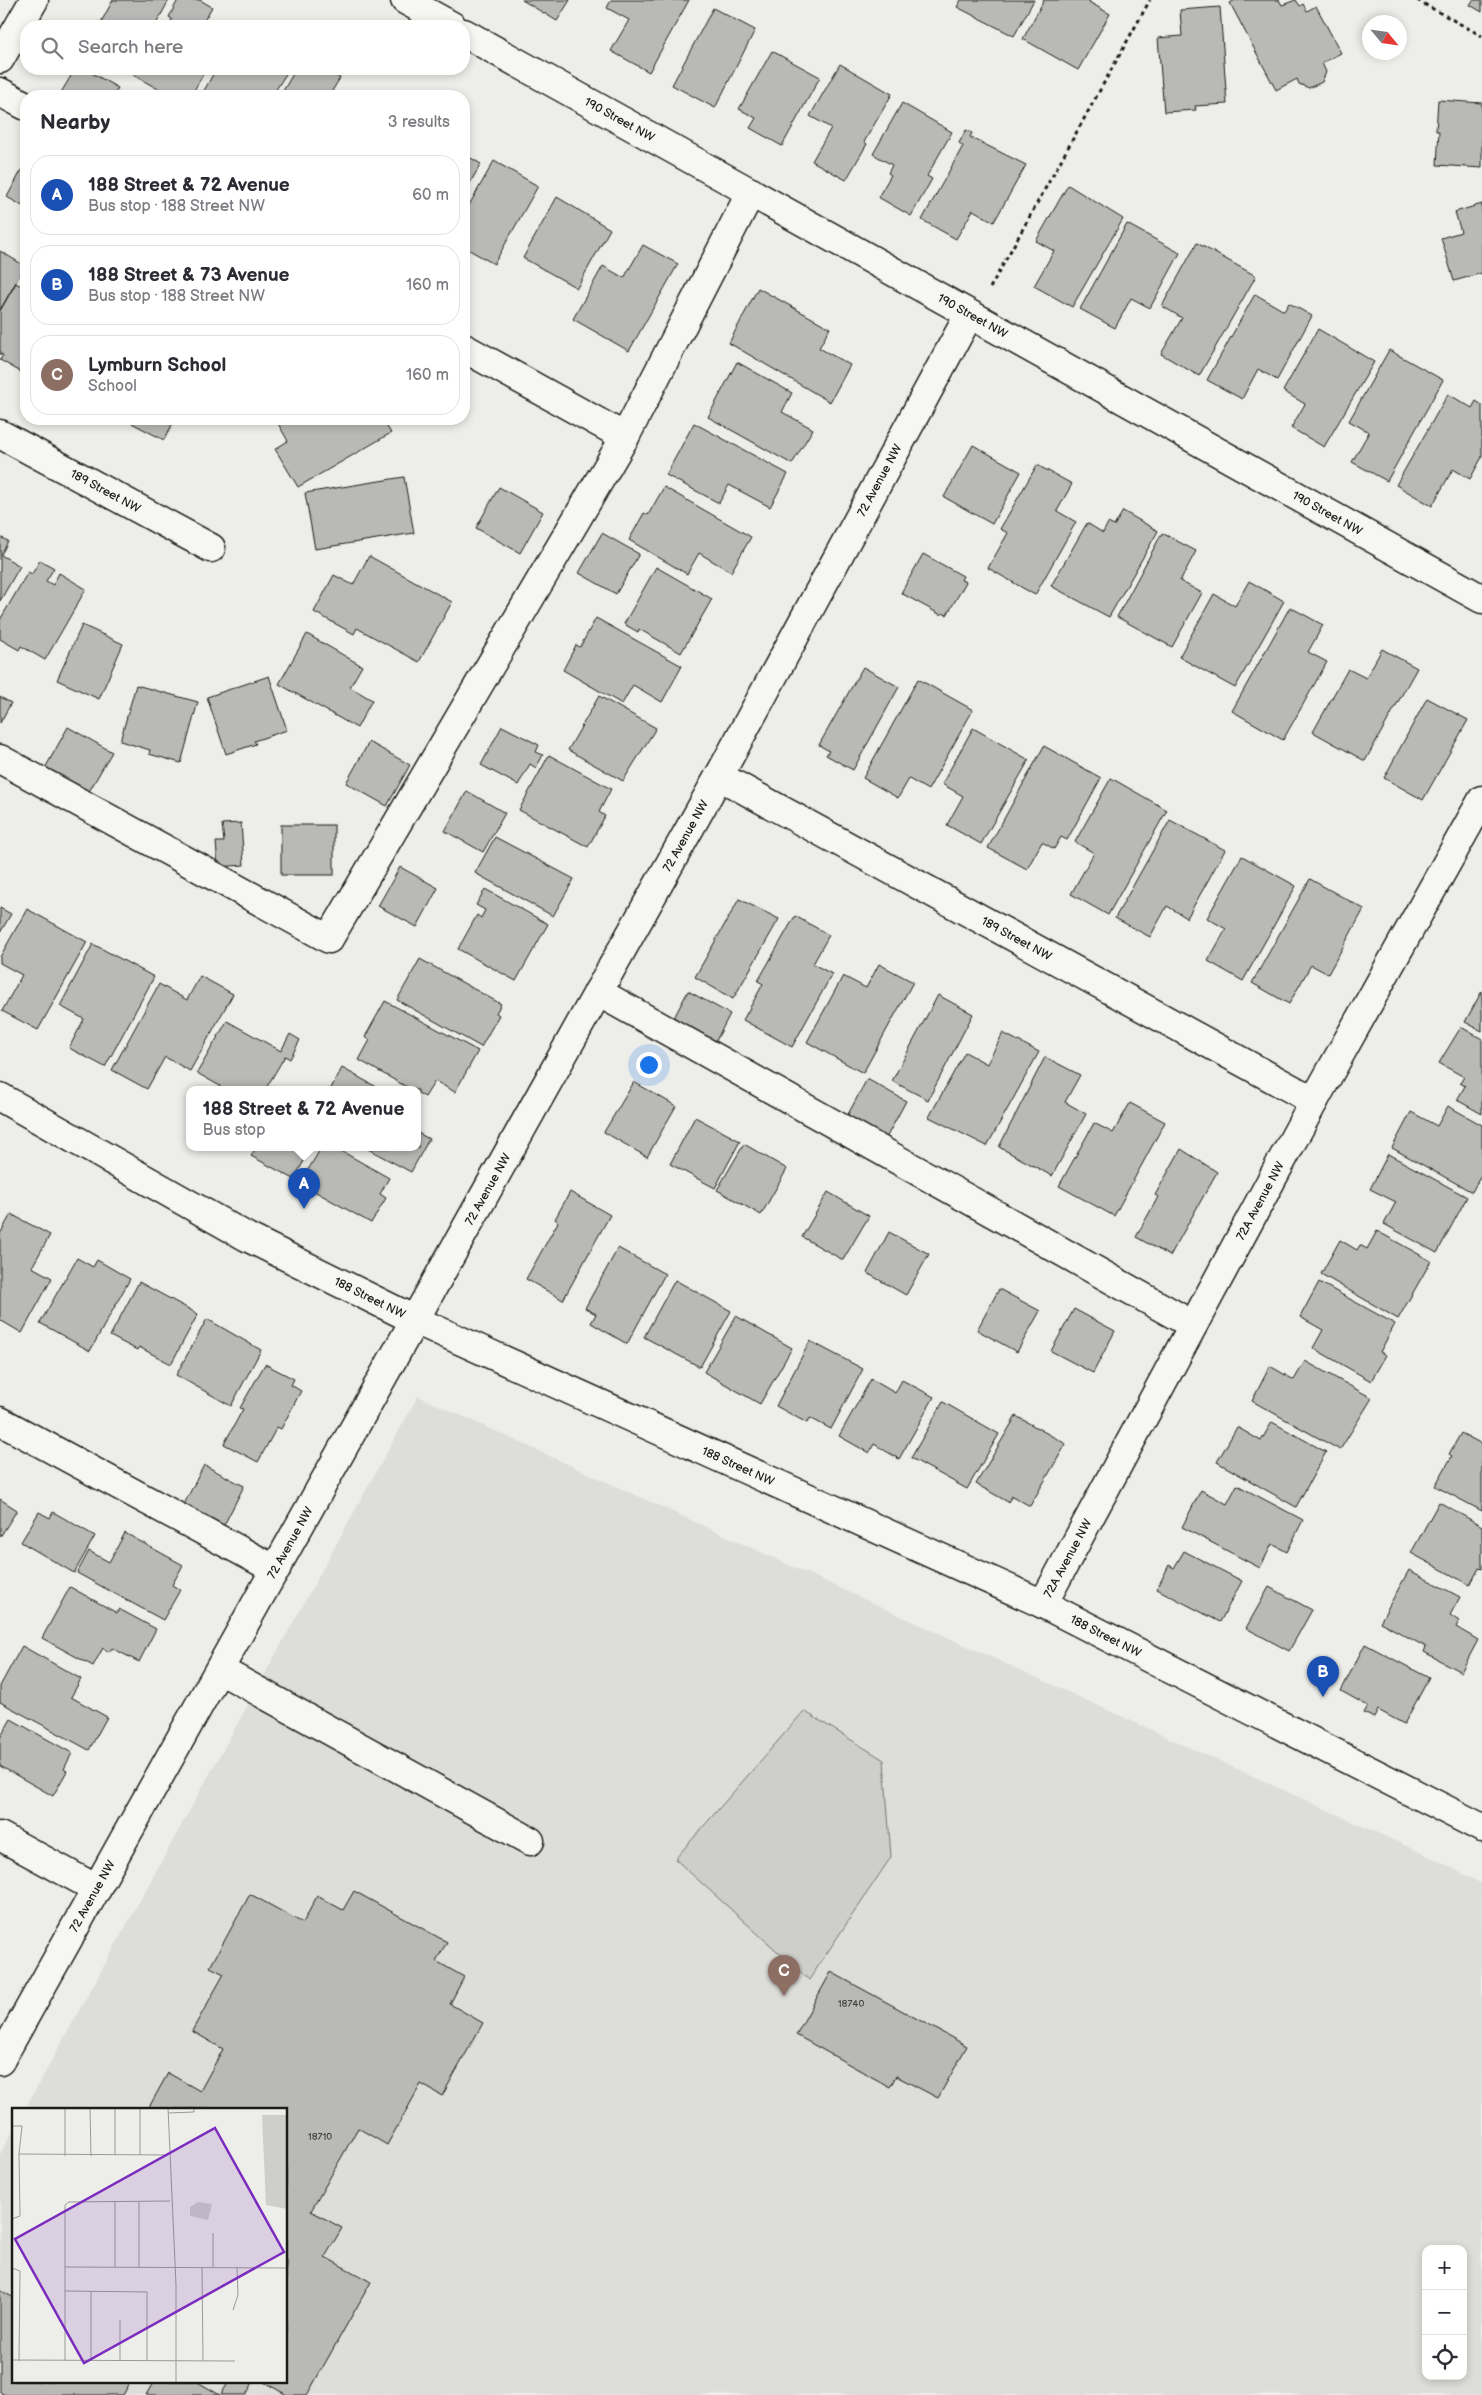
<!DOCTYPE html>
<meta charset="utf-8">
<style>
:root{--surface:#fff;--page:#f2f2f3;--text:#2b2b33;--muted:#7c7c81;--line:#e1e1e2;--accent:#7c3aed}
body{margin:0;font-family:"Balsamiq Sans",sans-serif;background:var(--page);color:var(--text)}
.controls{position:absolute;right:15px;bottom:15px;display:grid;overflow:hidden;border-radius:10px;box-shadow:0 2px 8px #0003}
.controls button{width:45px;height:45px;display:grid;place-items:center;padding:0;border:0;border-bottom:1px solid var(--line);background:var(--surface);color:var(--text);font:25px sans-serif}
.compass{position:absolute;left:1362px;top:15px;width:45px;height:45px;border-radius:50%;background:var(--surface);box-shadow:0 2px 8px #0003;rotate:119deg}
.you{position:absolute;left:648px;top:1064px;width:18px;height:18px;margin:-12px;border:4px solid #fff;border-radius:50%;background:#1a73e8;box-shadow:0 0 0 8px #1a73e833}
.badge{display:grid;place-items:center;width:32px;height:32px;border-radius:50%;background:var(--accent);color:#fff;font-size:16px;font-weight:700}
.pin{position:absolute;translate:-50% -41px;filter:drop-shadow(0 1px 2px #0008)}
.pin::after{content:'';position:absolute;top:26px;width:18px;height:15px;background:inherit;clip-path:polygon(0 0,100% 0,50% 100%)}
.popup{position:absolute;left:186px;top:1086px;width:235px;height:65px;box-sizing:border-box;display:grid;place-content:center;border-radius:10px;background:var(--surface);filter:drop-shadow(0 1px 4px #0005);font-size:16px;white-space:nowrap;color:var(--muted)}
.popup b{font-size:19px;color:var(--text)}
.popup::after{content:'';position:absolute;left:50%;top:100%;margin-left:-10px;border:10px solid transparent;border-top-color:var(--surface)}
.list{margin:0;padding:0;list-style:none}
h2{display:flex;justify-content:space-between;align-items:center;height:65px;margin:0;padding:0 20px;font-size:21px}
h2 small{font-size:16px;font-weight:400;color:var(--muted)}
.list li{display:grid;grid-template-columns:32px 1fr auto;gap:15px;align-items:center;box-sizing:border-box;height:80px;margin:0 10px 10px;padding:0 10px;border:1px solid var(--line);border-radius:20px}
.list b{display:block;font-size:19px;white-space:nowrap}
.list p{margin:0;font-size:16px;white-space:nowrap;color:var(--muted)}
.list em{font-size:16px;font-style:normal;color:var(--muted)}
.icon{flex:none;width:28px;height:28px;fill:none;stroke:currentColor;stroke-width:2;stroke-linecap:round;stroke-linejoin:round}
.map{position:relative;flex:none;width:1482px;height:2395px;overflow:hidden}
.search{position:absolute;background:var(--surface);box-shadow:0 2px 8px #0003;left:20px;top:20px;width:450px;height:55px;display:flex;align-items:center;gap:12px;box-sizing:border-box;padding:0 18px;border-radius:20px;color:var(--muted);font-size:19px}
.panel{position:absolute;background:var(--surface);box-shadow:0 2px 8px #0003;left:20px;top:90px;width:450px;height:335px;border-radius:20px}
.map>svg:first-child{display:block}
</style>
<div class="map">
<svg width="1482" height="2395" viewBox="0 0 1482 2395">
<rect width="100%" height="100%" fill="#edede9"/>
<filter id="ink" filterUnits="userSpaceOnUse"><feTurbulence type="fractalNoise" baseFrequency=".02" numOctaves="2"/><feDisplacementMap in="SourceGraphic" scale="10" xChannelSelector="R" yChannelSelector="G"/><feConvolveMatrix kernelMatrix="1 2 1 2 8 2 1 2 1" color-interpolation-filters="sRGB"/></filter>
<g filter="url(#ink)">
<path fill="#ddddda" fill-rule="evenodd" d="M418 1396 1437 1860 1482 1884V2395H0V2154L14 2129V2381H286V2109H25ZM1426 2249H1463V2376H1426Z"/>
<polygon fill="#cececb" stroke="#757574" points="804,1711 884,1760 891,1857 809,1980 675,1859"/>
<g fill="#b9b9b6" stroke="#1c1c1c">
<polygon points="113,0 169,0 155,26 99,26"/>
<polygon points="178,0 200,0 212,7 201,26 169,26 172,19 169,17"/>
<polygon points="522,0 570,0 557,21"/>
<polygon points="611,0 689,0 649,72 611,51 629,20 607,8"/>
<polygon points="961,0 1034,0 1014,36 957,7"/>
<polygon points="1044,0 1090,0 1089,2 1110,14 1078,70 1023,39"/>
<polygon points="1235,0 1279,0 1282,5 1296,0 1300,6 1303,4 1307,11 1316,6 1341,53 1322,63 1326,72 1322,82 1309,88 1299,84 1297,79 1276,90 1230,3"/>
<polygon points="1473,0 1482,0 1482,12 1470,5"/>
<polygon points="1220,7 1227,104 1195,106 1196,110 1164,112 1158,38 1182,36 1180,10"/>
<polygon points="713,8 755,30 715,108 672,85"/>
<polygon points="772,51 820,77 782,146 750,128 756,118 739,109"/>
<polygon points="840,64 892,94 864,142 867,144 846,180 812,161 831,128 810,116"/>
<polygon points="75,69 85,69 118,88 113,96 59,96"/>
<polygon points="137,69 206,69 191,96 171,96 133,75"/>
<polygon points="216,69 289,69 272,96 201,96"/>
<polygon points="296,69 323,69 340,78 329,96 280,96"/>
<polygon points="1438,100 1482,103 1482,168 1437,165 1439,131 1436,131"/>
<polygon points="902,103 952,132 927,176 932,179 911,216 878,197 891,175 888,173 892,165 873,154"/>
<polygon points="966,130 972,133 970,137 1026,165 994,222 973,210 956,239 922,220 963,146 959,143"/>
<polygon points="464,154 481,164 464,193"/>
<polygon points="494,161 538,186 494,264 464,247 464,214"/>
<polygon points="26,162 26,208 7,197"/>
<polygon points="1068,185 1123,219 1072,307 1034,286 1054,251 1036,241"/>
<polygon points="557,197 610,229 577,288 523,258"/>
<polygon points="1482,204 1482,273 1454,281 1441,238 1461,232 1455,212"/>
<polygon points="1127,224 1180,253 1150,308 1131,298 1115,328 1080,309"/>
<polygon points="1197,243 1256,276 1199,376 1161,354 1182,318 1162,306"/>
<polygon points="643,245 678,264 629,351 573,319 603,266 624,278"/>
<polygon points="0,251 25,266 0,310"/>
<polygon points="16,283 26,289 26,375 0,360 3,355 0,354 0,311"/>
<polygon points="758,288 830,328 819,348 850,365 830,402 729,343"/>
<polygon points="1255,294 1284,311 1289,303 1312,316 1277,380 1258,369 1242,399 1207,380"/>
<polygon points="1318,329 1374,362 1324,447 1291,428 1305,404 1283,391"/>
<polygon points="1389,350 1443,380 1387,481 1352,462 1369,432 1349,421"/>
<polygon points="737,362 792,393 782,412 813,429 792,464 708,417"/>
<polygon points="1448,394 1472,408 1476,401 1482,405 1482,457 1470,479 1453,469 1432,506 1396,485"/>
<polygon points="124,419 175,419 164,440"/>
<polygon points="278,419 382,419 391,433 298,487 275,449 288,441 276,420"/>
<polygon points="694,423 788,474 770,507 729,485 719,503 666,475"/>
<polygon points="973,445 1021,472 992,524 944,497"/>
<polygon points="1037,465 1072,484 1057,511 1076,522 1035,595 988,568 1008,533 1000,529"/>
<polygon points="404,477 414,533 315,549 305,493"/>
<polygon points="499,487 543,512 520,553 476,528"/>
<polygon points="664,487 751,537 731,572 699,553 687,574 629,540 644,513 648,515"/>
<polygon points="1123,511 1158,531 1109,617 1051,586 1087,523 1103,533 1108,523 1114,526"/>
<polygon points="602,533 639,554 616,594 579,573"/>
<polygon points="1162,533 1196,551 1180,581 1202,593 1172,647 1117,617"/>
<polygon points="0,537 8,541 1,555 20,566 0,601"/>
<polygon points="923,554 963,576 961,580 966,582 947,615 942,613 941,615 901,593"/>
<polygon points="369,556 452,602 419,662 357,628 354,634 314,612 334,575 353,585"/>
<polygon points="40,560 54,568 46,581 53,585 59,573 86,589 45,660 21,646 19,650 0,639 0,620 28,572 32,574"/>
<polygon points="656,567 712,599 681,653 639,629 638,632 624,624"/>
<polygon points="1249,581 1284,601 1235,688 1179,657 1214,594 1235,606"/>
<polygon points="1290,607 1323,625 1308,652 1327,662 1283,740 1232,711"/>
<polygon points="596,618 682,666 662,702 633,685 622,704 563,670 576,645 580,647"/>
<polygon points="82,625 123,644 99,699 57,680"/>
<polygon points="307,634 362,666 350,687 372,700 357,728 279,684"/>
<polygon points="1382,649 1417,668 1365,761 1313,732 1348,669 1366,678"/>
<polygon points="863,667 899,687 853,770 826,755 829,751 819,745"/>
<polygon points="269,676 287,730 254,741 256,744 226,754 207,697"/>
<polygon points="918,679 973,710 928,790 909,779 898,798 863,778"/>
<polygon points="136,685 198,702 181,763 149,754 150,750 120,741"/>
<polygon points="599,696 656,728 623,781 568,750"/>
<polygon points="0,697 11,703 0,723"/>
<polygon points="1427,698 1468,720 1423,800 1384,778"/>
<polygon points="502,726 539,745 536,752 543,755 536,768 530,764 518,785 481,765"/>
<polygon points="68,727 112,752 87,795 44,770"/>
<polygon points="973,728 1029,760 981,844 947,825 963,796 942,784"/>
<polygon points="369,742 410,765 387,806 346,783"/>
<polygon points="1044,746 1101,778 1067,840 1061,837 1054,849 1042,842 1027,869 988,848"/>
<polygon points="549,755 611,789 599,812 605,816 588,847 519,810"/>
<polygon points="1111,778 1167,810 1108,915 1071,894 1094,853 1075,842"/>
<polygon points="467,791 505,813 483,852 445,831"/>
<polygon points="1170,820 1225,850 1187,918 1167,906 1150,937 1115,918"/>
<polygon points="241,823 244,865 218,867 216,842 224,842 222,824"/>
<rect x="281" y="825" width="53" height="50"/>
<polygon points="495,837 574,879 553,916 475,873"/>
<polygon points="1242,856 1296,886 1243,981 1208,961 1226,929 1207,918"/>
<polygon points="400,867 438,888 417,927 378,906"/>
<polygon points="1310,879 1364,909 1328,974 1311,965 1289,1004 1252,983"/>
<polygon points="485,889 548,924 516,981 458,949 477,915 481,918 485,910 476,905"/>
<polygon points="739,899 779,919 733,999 695,977"/>
<polygon points="0,908 11,914 0,933"/>
<polygon points="27,909 87,942 38,1030 2,1011 22,975 0,963 0,957"/>
<polygon points="795,916 829,935 813,964 832,974 792,1047 743,1020 763,984 758,981"/>
<polygon points="93,944 154,977 105,1067 69,1048 84,1019 60,1006"/>
<polygon points="420,959 501,1004 496,1013 499,1015 481,1047 397,1000"/>
<polygon points="879,964 913,982 863,1073 807,1042 843,976 866,988"/>
<polygon points="200,976 233,994 190,1071 165,1057 147,1089 112,1070 159,984 187,1000"/>
<polygon points="688,991 730,1014 709,1054 667,1031"/>
<polygon points="1482,991 1482,1031 1465,1022"/>
<polygon points="938,995 973,1014 928,1100 892,1081"/>
<polygon points="385,1001 478,1051 455,1092 435,1081 425,1097 418,1093 418,1090 412,1090 359,1060 370,1040 365,1037"/>
<polygon points="227,1021 281,1051 290,1034 300,1040 290,1059 285,1056 265,1090 218,1090 220,1086 197,1073"/>
<polygon points="1461,1027 1482,1039 1482,1114 1457,1100 1465,1086 1460,1083 1464,1077 1439,1063"/>
<polygon points="1003,1033 1039,1052 987,1146 929,1117 965,1052 987,1064"/>
<polygon points="1045,1057 1080,1075 1065,1102 1086,1114 1052,1176 999,1147"/>
<polygon points="342,1068 382,1090 330,1090"/>
<polygon points="867,1079 906,1101 885,1140 846,1118"/>
<polygon points="634,1082 676,1106 647,1157 604,1132"/>
<polygon points="1130,1103 1165,1122 1114,1216 1059,1186 1094,1123 1113,1133"/>
<polygon points="1448,1106 1482,1125 1482,1173 1472,1192 1392,1148 1411,1112 1437,1126"/>
<polygon points="695,1117 740,1141 715,1188 670,1164"/>
<polygon points="418,1133 429,1139 411,1172 366,1148 418,1148"/>
<polygon points="744,1144 787,1169 761,1215 717,1190"/>
<polygon points="256,1148 311,1148 294,1179 251,1156"/>
<polygon points="321,1148 336,1148 389,1178 380,1194 386,1198 371,1223 300,1183"/>
<polygon points="1181,1149 1217,1172 1170,1256 1136,1237 1158,1197 1155,1195"/>
<polygon points="1388,1154 1467,1197 1437,1253 1384,1224 1396,1202 1370,1189"/>
<polygon points="570,1192 610,1215 563,1300 526,1279 558,1222 555,1219"/>
<polygon points="828,1192 869,1216 843,1260 802,1237"/>
<polygon points="11,1214 50,1235 32,1267 52,1278 22,1333 0,1320 0,1234"/>
<polygon points="1377,1231 1431,1261 1398,1319 1321,1274 1340,1240 1357,1250 1360,1245 1367,1249"/>
<polygon points="889,1232 929,1254 906,1295 867,1273"/>
<polygon points="618,1248 665,1274 627,1344 591,1323 596,1314 585,1308"/>
<polygon points="77,1258 93,1267 97,1260 130,1279 90,1351 40,1323"/>
<polygon points="675,1280 731,1311 700,1367 644,1337"/>
<polygon points="139,1282 198,1314 171,1364 139,1347 137,1350 110,1336"/>
<polygon points="1319,1282 1395,1324 1380,1352 1386,1355 1371,1381 1313,1348 1323,1330 1300,1317"/>
<polygon points="999,1289 1040,1311 1017,1352 977,1330"/>
<polygon points="1074,1309 1115,1331 1093,1373 1051,1351"/>
<polygon points="736,1316 792,1348 760,1404 704,1372"/>
<polygon points="207,1319 261,1350 231,1406 176,1375"/>
<polygon points="810,1341 863,1369 831,1429 810,1418 807,1423 776,1406"/>
<polygon points="1305,1361 1372,1398 1340,1450 1252,1401 1270,1366 1294,1380"/>
<polygon points="265,1364 294,1379 291,1385 301,1391 281,1429 277,1427 258,1462 224,1444 243,1409 240,1408"/>
<polygon points="871,1379 895,1393 902,1380 934,1397 899,1459 874,1444 869,1453 839,1436"/>
<polygon points="943,1402 999,1434 967,1489 911,1458"/>
<polygon points="1016,1416 1066,1444 1030,1506 1012,1496 1008,1502 976,1484"/>
<polygon points="1272,1422 1326,1452 1296,1507 1217,1462 1237,1427 1261,1441"/>
<polygon points="1461,1433 1482,1444 1482,1511 1435,1486 1452,1456 1449,1454"/>
<polygon points="204,1465 244,1486 222,1529 182,1508"/>
<polygon points="1237,1485 1303,1520 1287,1552 1272,1544 1260,1568 1182,1527 1201,1490 1227,1504"/>
<polygon points="0,1499 17,1510 0,1537"/>
<polygon points="1439,1502 1482,1526 1482,1569 1479,1568 1470,1585 1411,1553"/>
<polygon points="39,1512 50,1518 53,1512 95,1536 74,1573 21,1542"/>
<polygon points="125,1533 183,1565 172,1585 180,1590 163,1620 77,1573 89,1551 109,1562"/>
<polygon points="1184,1551 1242,1581 1220,1622 1157,1589 1169,1565 1174,1568"/>
<polygon points="1409,1570 1460,1597 1450,1615 1459,1621 1456,1627 1478,1640 1461,1672 1424,1652 1426,1647 1380,1622"/>
<polygon points="70,1587 117,1613 119,1609 156,1629 139,1662 112,1648 109,1652 103,1648 93,1666 42,1638"/>
<polygon points="1269,1587 1312,1610 1289,1651 1246,1628"/>
<polygon points="1365,1644 1429,1678 1404,1724 1378,1710 1374,1718 1364,1713 1368,1706 1341,1691"/>
<polygon points="22,1646 81,1679 71,1697 107,1717 89,1750 0,1702 0,1686"/>
<polygon points="11,1719 72,1753 64,1769 67,1771 53,1796 0,1766 0,1738"/>
<polygon points="354,1891 447,1942 436,1961 464,1977 450,2004 483,2023 442,2096 421,2084 387,2145 358,2128 311,2211 342,2228 325,2257 371,2282 307,2395 287,2395 262,2381 286,2381 286,2109 148,2109 168,2073 200,2091 223,2049 192,2031 224,1974 210,1967 250,1894 303,1923 317,1896 343,1910"/>
<polygon points="831,1972 967,2046 938,2098 896,2076 890,2087 796,2035"/>
<polygon points="0,2290 14,2298 14,2381 131,2381 123,2395 5,2395 0,2392"/>
<polygon points="154,2381 196,2381 220,2395 146,2395"/>
<polygon points="229,2381 254,2381 246,2395 221,2395"/>
</g>
<g fill="none" stroke-linecap="round" stroke-linejoin="round">
<defs>
<g id="minor">
<polyline points="405,0 452,26"/>
<path id="s1" d="M464 33 1482 599"/>
<polyline points="0,59 34,0"/>
<polyline points="0,92 26,106"/>
<polyline points="464,348 625,437"/>
<path id="s2" d="M0 434 211 548"/>
<polyline points="0,759 329,939 625,437 751,192"/>
<path id="s3" d="M719 776 1314 1101"/>
<polyline points="598,992 1193,1325"/>
<path id="s4" d="M0 1097 247 1237 415 1320 1043 1604 1482 1828"/>
<polyline points="0,1421 276,1570"/>
<path id="s5" d="M1043 1604 1314 1101 1482 800"/>
<polyline points="220,1670 530,1841"/>
<polyline points="0,1836 97,1889"/>
<path id="s6" d="M0 2061 719 776 969 315"/>
</g>
</defs>
<use href="#minor" stroke="#1c1c1c" stroke-width="31"/>
<g stroke="#1c1c1c" stroke-width="3" stroke-dasharray="4 4" stroke-linecap="butt">
<polyline points="1417,0 1482,36"/>
<polyline points="990,288 1150,0"/>
</g>
<use href="#minor" stroke="#f6f6f2" stroke-width="28"/>
</g>
</g>
<g text-anchor="middle" dominant-baseline="central" stroke-width="4" stroke-linejoin="round" paint-order="stroke">
<g font-size="10" fill="#434342">
<text x="851" y="2004">18740</text>
<text x="320" y="2137">18710</text>
</g>
<g font-size="12" fill="#1c1c1c" stroke="#f6f6f2">
<text stroke="none"><textPath href="#s1" startOffset="178">190 Street NW</textPath></text>
<text stroke="none"><textPath href="#s1" startOffset="582">190 Street NW</textPath></text>
<text stroke="none"><textPath href="#s6" startOffset="1809">72 Avenue NW</textPath></text>
<text stroke="none"><textPath href="#s2" startOffset="120">189 Street NW</textPath></text>
<text stroke="none"><textPath href="#s1" startOffset="988">190 Street NW</textPath></text>
<text stroke="none"><textPath href="#s6" startOffset="1404">72 Avenue NW</textPath></text>
<text stroke="none"><textPath href="#s3" startOffset="339">189 Street NW</textPath></text>
<text stroke="none"><textPath href="#s6" startOffset="999">72 Avenue NW</textPath></text>
<text stroke="none"><textPath href="#s5" startOffset="458">72A Avenue NW</textPath></text>
<text stroke="none"><textPath href="#s4" startOffset="421">188 Street NW</textPath></text>
<text stroke="none"><textPath href="#s4" startOffset="826">188 Street NW</textPath></text>
<text stroke="none"><textPath href="#s6" startOffset="594">72 Avenue NW</textPath></text>
<text stroke="none"><textPath href="#s5" startOffset="52">72A Avenue NW</textPath></text>
<text stroke="none"><textPath href="#s4" startOffset="1231">188 Street NW</textPath></text>
<text stroke="none"><textPath href="#s6" startOffset="189">72 Avenue NW</textPath></text>
</g>
</g>
<g transform="translate(12 2108)">
<rect width="275" height="275" fill="#edede9"/>
<path d="M250 7H275V101L254 97ZM186 94 200 96 196 112 178 108V99Z" fill="#cececb"/>
<path fill="none" stroke="#999997" stroke-width="1" d="M78 0 79 48M103 0V47M156 0 164 177V275M156 5 182 4V0M0 18H10L7 46 8 108 0 111M7 46 156 47M128 47V0M53 48V0M103 94V159M201 125V159M53 159 275 160M127 159V94M190 159 191 253M0 160 8 163 7 253M53 183 135 184V252M79 183V252M221 202 226 187 225 159M108 212V252M0 252 223 253M53 252V97L57 94 158 93"/>
<path fill="#7b2cbf" fill-opacity="0.15" stroke="#7b2cbf" stroke-width="2.5" d="M203 20 272 144 72 255 3 131Z"/>
<rect width="275" height="275" fill="none" stroke="#1c1c1c" stroke-width="2.5"/>
</g>
</svg>
<div class="controls">
<button>+</button>
<button>−</button>
<button><svg class="icon" aria-label="locate" viewBox="0 0 24 24"><circle cx="12" cy="12" r="6"/><path d="M12 2v4M12 18v4M2 12h4M18 12h4"/></svg></button>
</div>
<svg class="compass" viewBox="-18 -18 36 36"><path d="M0-13l5 13h-10z" fill="#e53935"/><path d="M0 13l5-13h-10z" fill="#7c7c81"/></svg>
<div class="you"></div>
<div class="pin badge" style="left:304px;top:1209px;background:#1a4fb4">A</div>
<div class="popup"><b>188 Street &amp; 72 Avenue</b>Bus stop</div>
<div class="pin badge" style="left:1323px;top:1697px;background:#1a4fb4">B</div>
<div class="pin badge" style="left:784px;top:1996px;background:#8d6e63">C</div>
<div class="search"><svg class="icon" aria-label="search" viewBox="0 0 24 24"><circle cx="10" cy="10" r="6"/><path d="M15 15l6 6"/></svg>Search here</div>
<section class="panel">
<h2>Nearby<small>3 results</small></h2>
<ul class="list">
<li><span class="badge" style="background:#1a4fb4">A</span><div><b>188 Street &amp; 72 Avenue</b><p>Bus stop · 188 Street NW</p></div><em>60 m</em></li>
<li><span class="badge" style="background:#1a4fb4">B</span><div><b>188 Street &amp; 73 Avenue</b><p>Bus stop · 188 Street NW</p></div><em>160 m</em></li>
<li><span class="badge" style="background:#8d6e63">C</span><div><b>Lymburn School</b><p>School</p></div><em>160 m</em></li>
</ul>
</section>
</div>
